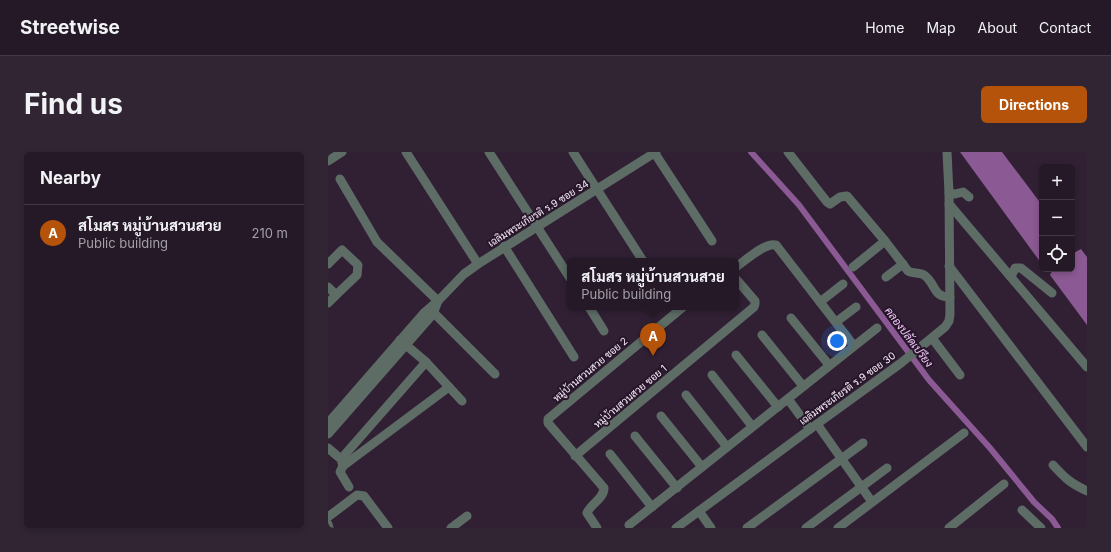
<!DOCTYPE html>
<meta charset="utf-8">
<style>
:root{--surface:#251827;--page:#312533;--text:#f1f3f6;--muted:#a3a0a7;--line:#423744;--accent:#b45309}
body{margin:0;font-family:Inter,Sarabun,sans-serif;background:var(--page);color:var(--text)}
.controls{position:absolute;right:12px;top:12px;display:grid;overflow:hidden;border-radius:6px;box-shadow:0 2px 6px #0003}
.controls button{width:36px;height:36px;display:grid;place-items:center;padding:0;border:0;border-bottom:1px solid var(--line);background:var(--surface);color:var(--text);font:20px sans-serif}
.you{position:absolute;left:509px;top:189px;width:14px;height:14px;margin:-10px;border:3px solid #fff;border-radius:50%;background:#1a73e8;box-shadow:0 0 0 6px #1a73e833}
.badge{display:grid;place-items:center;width:26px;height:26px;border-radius:50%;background:var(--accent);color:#fff;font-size:13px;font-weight:700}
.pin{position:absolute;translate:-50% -33px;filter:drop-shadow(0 1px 2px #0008)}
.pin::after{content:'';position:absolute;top:21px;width:14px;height:12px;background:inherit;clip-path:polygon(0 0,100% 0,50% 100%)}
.popup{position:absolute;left:239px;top:106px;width:172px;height:52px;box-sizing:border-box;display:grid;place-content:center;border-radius:6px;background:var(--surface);filter:drop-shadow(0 1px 3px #0005);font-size:13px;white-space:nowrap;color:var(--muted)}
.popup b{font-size:15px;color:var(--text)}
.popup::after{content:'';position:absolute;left:50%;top:100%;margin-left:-8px;border:8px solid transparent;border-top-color:var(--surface)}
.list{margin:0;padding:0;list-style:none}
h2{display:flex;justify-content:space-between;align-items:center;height:52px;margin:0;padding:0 16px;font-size:17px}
h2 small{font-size:13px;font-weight:400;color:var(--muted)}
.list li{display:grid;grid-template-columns:26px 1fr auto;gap:12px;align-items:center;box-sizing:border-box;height:56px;padding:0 16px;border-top:1px solid var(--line)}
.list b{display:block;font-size:15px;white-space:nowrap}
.list p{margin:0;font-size:13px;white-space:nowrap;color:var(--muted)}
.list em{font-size:13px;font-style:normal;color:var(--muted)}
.icon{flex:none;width:22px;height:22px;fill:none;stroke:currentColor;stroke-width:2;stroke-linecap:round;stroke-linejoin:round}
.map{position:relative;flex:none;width:759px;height:376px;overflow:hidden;border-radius:6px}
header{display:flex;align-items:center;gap:24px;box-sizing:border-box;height:56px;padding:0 20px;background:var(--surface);border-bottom:1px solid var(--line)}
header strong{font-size:19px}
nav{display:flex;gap:22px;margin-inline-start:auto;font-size:14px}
.intro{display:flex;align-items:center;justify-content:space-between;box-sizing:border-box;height:96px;padding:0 24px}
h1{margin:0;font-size:28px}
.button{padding:10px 18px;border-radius:6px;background:var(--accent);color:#fff;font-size:14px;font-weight:700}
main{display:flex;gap:24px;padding:0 24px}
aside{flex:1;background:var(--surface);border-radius:6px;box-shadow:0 2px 6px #0003}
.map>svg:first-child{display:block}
</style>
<header>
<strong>Streetwise</strong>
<nav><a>Home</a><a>Map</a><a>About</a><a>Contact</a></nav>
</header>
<div class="intro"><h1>Find us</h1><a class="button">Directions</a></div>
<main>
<aside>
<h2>Nearby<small></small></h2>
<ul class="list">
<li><span class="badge">A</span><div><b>สโมสร หมู่บ้านสวนสวย</b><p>Public building</p></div><em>210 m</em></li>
</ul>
</aside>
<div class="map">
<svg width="759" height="376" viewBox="0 0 759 376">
<rect width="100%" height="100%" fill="#312034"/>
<g fill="#8b5993">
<polygon points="632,0 674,0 714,53 714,111 713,111"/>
<polygon points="753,97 759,105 759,173 722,123 725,117 744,117 744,102"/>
</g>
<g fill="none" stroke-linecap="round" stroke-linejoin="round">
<polyline stroke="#8b5993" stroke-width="6" points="423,0 471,53 601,228 662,296 706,350 724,367 730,376"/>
<g stroke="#5e6c66" stroke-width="9">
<polyline points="78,0 150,112"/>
<polyline points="161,0 242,126"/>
<polyline points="245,0 315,109"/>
<polyline points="326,0 384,89"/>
<path d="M460 0 499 50 502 52 512 45 519 44 557 89 580 119C585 122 591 120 596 123 608 131 604 145 622 145"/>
<polyline points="0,9 14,0"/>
<polyline points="12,27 49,90 110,149"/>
<polyline points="621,41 627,42 635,40 641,45"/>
<polyline points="621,52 759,215"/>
<polyline points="176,94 246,205"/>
<polyline points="0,112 14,98 30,113 29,123 8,143"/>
<polyline points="621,114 759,295"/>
<path d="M408 115C417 109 437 90 448 93L526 194"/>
<polyline points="525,115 557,89"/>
<polyline points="558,125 575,112"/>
<polyline points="683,125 687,116 693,116 724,141"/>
<polyline points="0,135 8,143 0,151"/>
<polyline points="492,150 515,132"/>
<polyline points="261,155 276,179"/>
<polyline points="102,157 167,222"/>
<polyline points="463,166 501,213"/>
<polyline points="508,170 528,155"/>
<polyline points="434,183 475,234"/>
<polyline points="604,186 632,223"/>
<polyline points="408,203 450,255"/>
<polyline points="384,223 424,274"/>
<polyline points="121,235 134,249"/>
<polyline points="358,243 399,295"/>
<polyline points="460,247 482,277"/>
<polyline points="333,264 374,315"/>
<polyline points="0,271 96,161 110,149 136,122 150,112 328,0"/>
<polyline points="489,272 544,350"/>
<polyline points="0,282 105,162 110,149"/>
<polyline points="307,284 349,336"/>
<polyline points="0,296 13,307 98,210 72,188"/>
<polyline points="282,302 324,355"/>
<polyline points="247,304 426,155 427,152 427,149 408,127"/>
<polyline points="13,307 15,314 121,235 98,210"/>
<path d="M725 313C737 326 742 331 759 339"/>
<polyline points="15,314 12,320 21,335"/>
<polyline points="694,358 713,376"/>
<polyline points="371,359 383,376"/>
<polyline points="0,365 29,343 36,344 60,376"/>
<polyline points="0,372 1,376"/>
<polyline points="301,373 549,176"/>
<polyline points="123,376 139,364"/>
<path d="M269 376 259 361C263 351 276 347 276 336L220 271V267L355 155"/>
<polyline points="348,376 489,272 573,211 617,175 621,169 622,162 621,41 619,0"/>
<polyline points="419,376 535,291"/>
<polyline points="478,376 559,316"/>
<polyline points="510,376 636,281"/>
<polyline points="621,376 676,332"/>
</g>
</g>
<g text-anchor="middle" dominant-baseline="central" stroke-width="4" stroke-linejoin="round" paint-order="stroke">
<g font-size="10" fill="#f9eefb" stroke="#27162a">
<text transform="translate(210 61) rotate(-32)">เฉลิมพระเกียรติ ร.9 ซอย 34</text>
<text transform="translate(262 217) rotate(-40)">หมู่บ้านสวนสวย ซอย 2</text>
<text transform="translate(519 236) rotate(-36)">เฉลิมพระเกียรติ ร.9 ซอย 30</text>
<text transform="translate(302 244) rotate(-40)">หมู่บ้านสวนสวย ซอย 1</text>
</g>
<g font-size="11" font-style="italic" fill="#f3c9fa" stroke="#27162a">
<text transform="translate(581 185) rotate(53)">คลองปลัดเปรียง</text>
</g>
</g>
</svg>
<div class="controls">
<button>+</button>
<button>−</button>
<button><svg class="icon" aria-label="locate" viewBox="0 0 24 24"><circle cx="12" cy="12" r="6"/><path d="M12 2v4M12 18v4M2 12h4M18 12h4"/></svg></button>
</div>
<div class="you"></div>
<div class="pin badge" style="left:325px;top:204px">A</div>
<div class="popup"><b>สโมสร หมู่บ้านสวนสวย</b>Public building</div>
</div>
</main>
